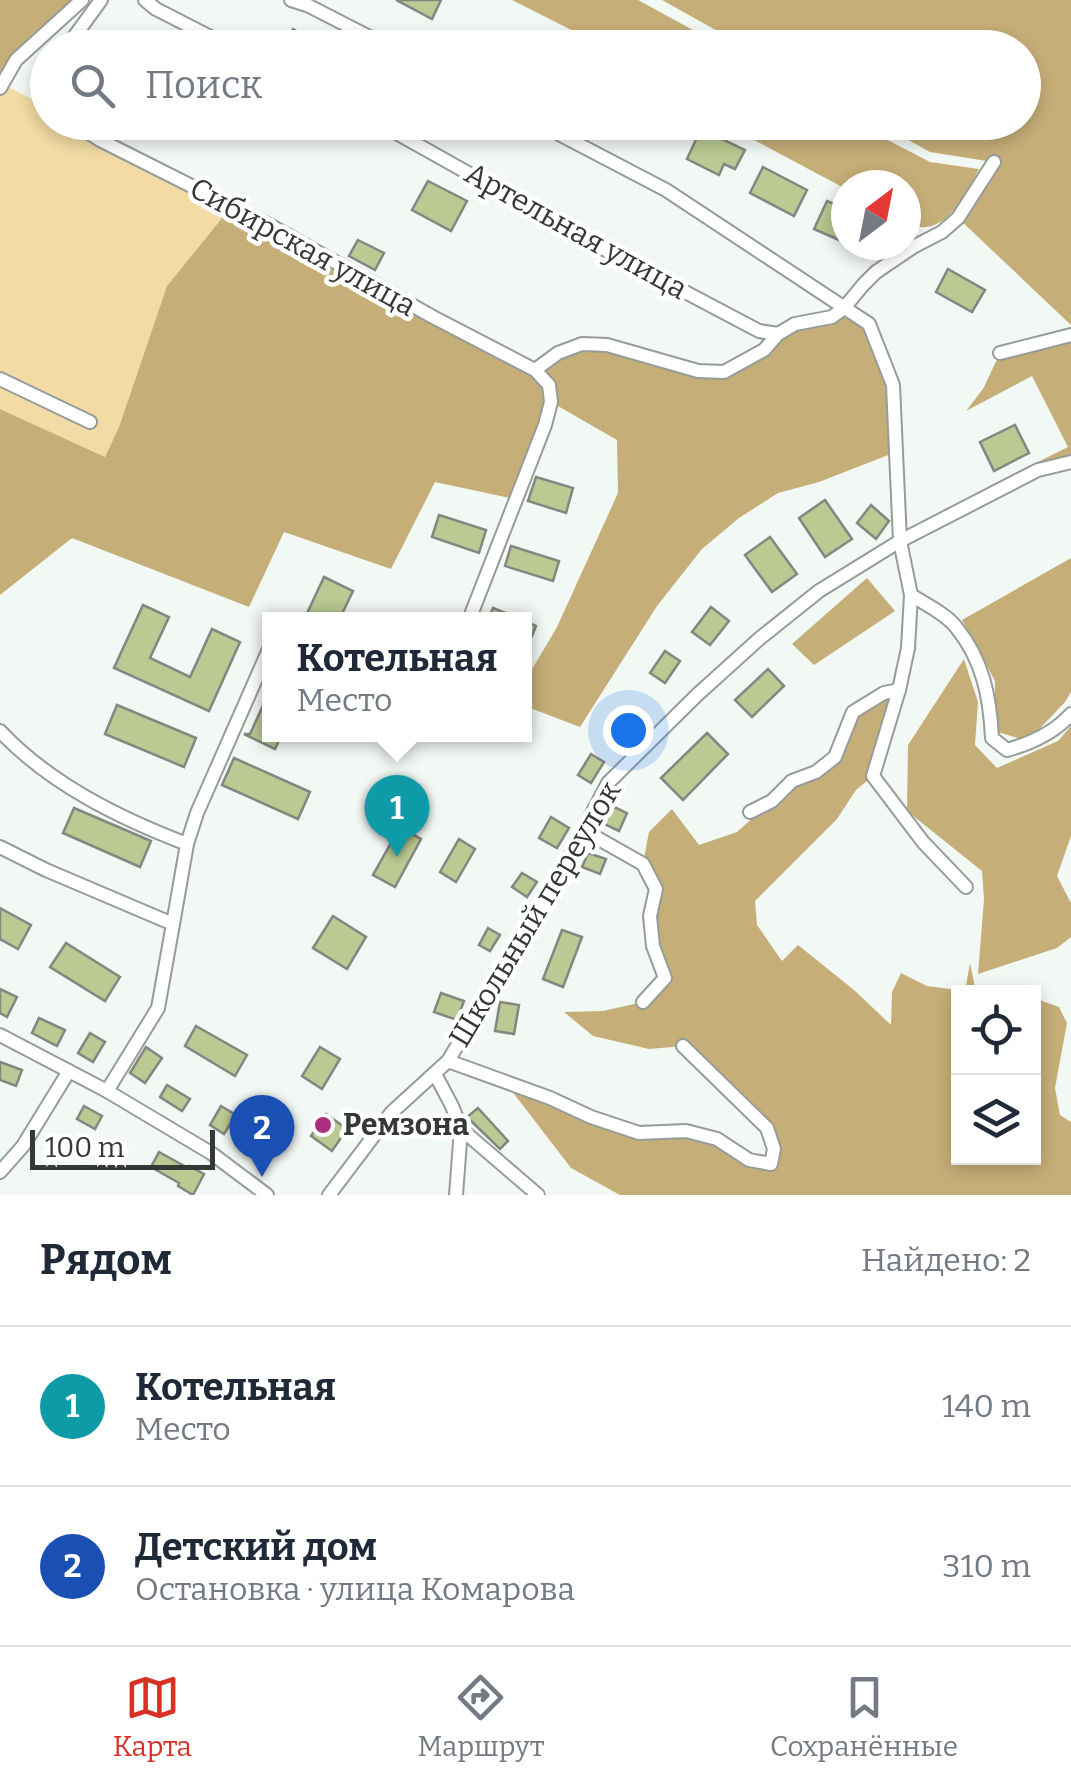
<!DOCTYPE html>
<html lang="ru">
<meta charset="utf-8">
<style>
:root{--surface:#fff;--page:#f2f2f3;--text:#1f2937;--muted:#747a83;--line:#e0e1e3;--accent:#d93025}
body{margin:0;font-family:Bitter,serif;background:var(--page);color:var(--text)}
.controls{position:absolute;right:30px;bottom:30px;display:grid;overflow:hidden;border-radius:0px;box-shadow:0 5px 15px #0003}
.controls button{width:90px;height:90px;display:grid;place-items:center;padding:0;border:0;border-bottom:2px solid var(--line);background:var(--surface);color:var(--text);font:50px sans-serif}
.compass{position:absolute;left:831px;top:170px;width:90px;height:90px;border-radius:50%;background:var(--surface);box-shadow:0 5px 15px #0003;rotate:32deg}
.scale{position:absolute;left:30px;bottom:25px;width:185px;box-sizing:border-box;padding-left:10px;border:5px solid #353836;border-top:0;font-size:28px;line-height:35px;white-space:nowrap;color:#353836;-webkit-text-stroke:8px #fff;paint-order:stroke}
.you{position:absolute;left:628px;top:730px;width:35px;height:35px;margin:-25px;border:8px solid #fff;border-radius:50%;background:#1a73e8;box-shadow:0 0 0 15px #1a73e833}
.badge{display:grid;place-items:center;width:65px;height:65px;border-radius:50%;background:var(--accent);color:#fff;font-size:32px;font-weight:700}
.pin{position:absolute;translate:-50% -82px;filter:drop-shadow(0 2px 5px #0008)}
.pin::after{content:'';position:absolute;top:52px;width:35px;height:30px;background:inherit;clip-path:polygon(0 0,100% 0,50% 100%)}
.popup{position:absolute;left:262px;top:612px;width:270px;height:130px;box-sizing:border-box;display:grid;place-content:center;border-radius:0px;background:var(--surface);filter:drop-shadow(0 2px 8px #0005);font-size:32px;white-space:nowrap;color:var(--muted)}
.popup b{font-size:38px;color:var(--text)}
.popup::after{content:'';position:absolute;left:50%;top:100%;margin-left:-20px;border:20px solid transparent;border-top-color:var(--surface)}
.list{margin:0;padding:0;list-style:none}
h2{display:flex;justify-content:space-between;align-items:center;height:130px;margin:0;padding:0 40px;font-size:42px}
h2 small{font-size:32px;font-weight:400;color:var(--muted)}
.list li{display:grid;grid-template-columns:65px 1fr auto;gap:30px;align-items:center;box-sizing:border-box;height:160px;padding:0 40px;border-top:2px solid var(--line)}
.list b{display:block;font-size:38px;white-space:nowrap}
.list p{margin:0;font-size:32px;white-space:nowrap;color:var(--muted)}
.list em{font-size:32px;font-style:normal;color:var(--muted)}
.icon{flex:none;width:55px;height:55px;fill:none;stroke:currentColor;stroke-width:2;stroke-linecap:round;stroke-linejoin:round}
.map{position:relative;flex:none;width:1071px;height:1195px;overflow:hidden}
.search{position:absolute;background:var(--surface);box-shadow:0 5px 15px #0003;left:30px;right:30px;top:30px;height:110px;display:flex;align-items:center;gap:25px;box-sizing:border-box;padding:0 35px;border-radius:55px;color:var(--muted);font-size:38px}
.sheet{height:450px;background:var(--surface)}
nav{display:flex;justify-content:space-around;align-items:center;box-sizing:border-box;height:140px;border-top:2px solid var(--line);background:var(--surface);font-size:28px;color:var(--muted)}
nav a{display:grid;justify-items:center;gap:5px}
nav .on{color:var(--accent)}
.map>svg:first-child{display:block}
</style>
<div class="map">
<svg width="1071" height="1195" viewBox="0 0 1071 1195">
<rect width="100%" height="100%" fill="#f2f8f4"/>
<polygon fill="#f2dba4" points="3,84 47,107 48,122 72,123 231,207 167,286 119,427 105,457 0,409 0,88"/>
<g fill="#c6ae78">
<polygon points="0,0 82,0 16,59 0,88"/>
<polygon points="512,0 638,0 724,47 605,47"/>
<polygon points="662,0 1071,0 1071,325 958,218 993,162 930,152 878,123 1024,122 1024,48 746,47"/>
<path d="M722 123H855L930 162 979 169C965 197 943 241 906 223V185H846V189Z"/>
<polygon points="231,207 535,370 582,344 724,372 778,334 844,308 869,324 893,385 896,452 819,482 778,493 739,518 702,549 657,606 580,727 525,706 525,681 557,627 618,493 617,440 551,402 515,499 435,482 391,569 284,532 249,607 72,538 0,595 0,409 105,457 119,427 167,286"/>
<polygon points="1071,335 1071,462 992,496 990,486 1068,447 1032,376 966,411 983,389 1000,353"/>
<polygon points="1071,558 1071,692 1065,702 1028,741 994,731 995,681 962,620"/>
<polygon points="867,578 895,611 814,665 792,644"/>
<polygon points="964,659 978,702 975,745 997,768 1058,741 1071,726 1071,836 1057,876 1071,903 1071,937 1057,948 978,974 984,899 982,871 907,811 908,745"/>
<polygon points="899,690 873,776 856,790 837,819 755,901 757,925 782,961 798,945 854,990 891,1025 892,992 901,973 927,986 965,991 970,963 976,992 958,992 958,1158 1034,1158 1034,998 1059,1007 1067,1023 1055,1088 1060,1115 1071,1122 1071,1195 620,1195 571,1168 505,1082 639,1133 686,1131 771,1164 767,1128 683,1046 649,1049 593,1036 564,1012 603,1011 643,1002 665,979 653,946 656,889 643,864 649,832 672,809 699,845 737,832 772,801 835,757 853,712"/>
</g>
<g fill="#baca92" stroke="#858681" stroke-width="2.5">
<polygon points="396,0 441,0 432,19"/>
<polygon points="293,29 326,48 283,48"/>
<polygon points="701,129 745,150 735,169 724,164 719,175 687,159"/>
<polygon points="763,167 807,190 794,216 750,193"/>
<polygon points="428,181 467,201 451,231 412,210"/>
<polygon points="827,201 846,209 846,243 814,229"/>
<polygon points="358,240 384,253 375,270 349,256"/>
<polygon points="948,269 985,290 972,312 936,292"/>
<polygon points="1015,425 1029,453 994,471 980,442"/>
<polygon points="536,477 573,488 566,513 528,501"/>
<polygon points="825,500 852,539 825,557 799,518"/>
<polygon points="871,505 889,521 876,539 857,523"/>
<polygon points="439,515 486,530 479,553 432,537"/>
<polygon points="770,537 797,574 772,592 745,555"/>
<polygon points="511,546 559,561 553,581 505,566"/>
<polygon points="324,577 353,591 339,620 304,620"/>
<polygon points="143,605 169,617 150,658 190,677 212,629 240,642 209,711 114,668"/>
<polygon points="711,607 729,621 710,645 692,632"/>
<polygon points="493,608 520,619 520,620 488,620"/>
<polygon points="524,621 536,626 525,653 524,653"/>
<polygon points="665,651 680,661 665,683 650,673"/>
<polygon points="768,669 784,686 752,717 735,700"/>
<polygon points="270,690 270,734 282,734 275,749 244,734 250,734"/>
<polygon points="117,705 196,738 184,767 105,734"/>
<polygon points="707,733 728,754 683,800 661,778"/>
<polygon points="591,754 604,762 591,783 578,775"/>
<polygon points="234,758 310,792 298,819 222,785"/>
<polygon points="610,805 627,813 619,831 602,823"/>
<polygon points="74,808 151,841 140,867 63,833"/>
<polygon points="551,817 569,828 557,848 539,838"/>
<polygon points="400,827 421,839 395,887 373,875"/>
<polygon points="459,839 475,849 456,882 440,872"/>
<polygon points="588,853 606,859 600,874 582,867"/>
<polygon points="522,873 537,882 527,897 512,887"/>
<polygon points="0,908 31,925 18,949 0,939"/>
<polygon points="333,916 366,937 347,969 313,948"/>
<polygon points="488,928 500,935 490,951 479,945"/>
<polygon points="562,930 582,937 563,987 543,979"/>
<polygon points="66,943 120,977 105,1001 50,967"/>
<polygon points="0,989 17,997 7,1017 0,1013"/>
<polygon points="441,993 464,1001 457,1020 434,1012"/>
<polygon points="500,1002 519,1005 514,1034 495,1031"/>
<polygon points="39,1018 65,1030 57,1046 32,1033"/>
<polygon points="196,1026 247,1055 235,1076 185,1046"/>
<polygon points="90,1033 105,1042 93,1062 78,1053"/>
<polygon points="146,1047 162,1058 145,1083 130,1073"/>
<polygon points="320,1047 340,1059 322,1089 302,1076"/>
<polygon points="0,1062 22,1070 16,1086 0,1080"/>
<polygon points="167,1085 190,1099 182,1111 160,1097"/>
<polygon points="84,1106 102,1116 95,1129 77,1119"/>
<polygon points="221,1106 236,1115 224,1134 210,1125"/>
<polygon points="478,1108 508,1141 500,1149 467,1117"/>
<polygon points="326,1114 347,1129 332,1151 311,1136"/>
<polygon points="254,1125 273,1136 259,1157 241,1145"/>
<polygon points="159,1152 188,1168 189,1166 204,1174 193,1195 178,1186 179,1183 151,1167"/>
</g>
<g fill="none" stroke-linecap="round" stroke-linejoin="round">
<defs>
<g id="minor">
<polyline points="145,0 156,9 232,48"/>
<polyline points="291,0 307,5 391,48"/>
<polyline points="66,48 101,0"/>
<path d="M48 69C39 79 36 98 48 107"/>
<polyline points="0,88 16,60 82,0"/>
<polyline points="72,122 100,140 273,227 433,317 535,370 549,385 551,402 545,425 469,620"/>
<polyline points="377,122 600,247 759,331 778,334"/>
<polyline points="536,122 666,190 869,324 893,385 900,541 911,595 908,648 899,690 873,776 923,842 966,887"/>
<polyline points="1000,353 1071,335"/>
<polyline points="535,370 558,353 582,344 607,345 698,371 724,372 764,350 778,334 795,324 832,317 844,308 863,285 876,272 913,247 942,232 958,218 994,162"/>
<polyline points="0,379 90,422"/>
<path d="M911 595C925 604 946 614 956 627 983 660 990 697 992 738L1007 750C1032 743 1054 733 1071 714"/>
<path d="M0 731C50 784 119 818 187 844"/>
<polyline points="750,812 772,801 792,781 816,772 835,757 853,712 884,693 899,690"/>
<polyline points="583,830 643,864 656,889 650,916 653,946 665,978 643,1002"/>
<polyline points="0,847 46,870 173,924 187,844 197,813 270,647"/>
<polyline points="0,1035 107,1091 211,1153 267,1195"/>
<polyline points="448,1061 550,1098 591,1117 639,1133 686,1131 717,1139 749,1160 771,1164 774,1149 767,1128 683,1046"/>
<polyline points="435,1074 452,1106 461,1129 456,1195"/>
<polyline points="107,1091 158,1008 173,924"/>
<polyline points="461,1129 538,1195"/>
<polyline points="0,1172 23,1146 69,1071"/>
<polyline points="329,1195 391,1113 448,1061 568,860 608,783 697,695 759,639 819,591 900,541 1038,470 1071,462"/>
</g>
</defs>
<use href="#minor" stroke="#969c98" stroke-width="16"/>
<use href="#minor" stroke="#fff" stroke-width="12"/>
</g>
<circle fill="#ac2e7f" stroke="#fff" stroke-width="4" cx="323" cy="1125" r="10"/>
<g text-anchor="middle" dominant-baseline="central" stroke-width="9" stroke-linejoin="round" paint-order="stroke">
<g font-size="30" fill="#353836" stroke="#fff">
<text transform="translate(576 231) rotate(29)">Артельная улица</text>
<text transform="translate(303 247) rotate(29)">Сибирская улица</text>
<text transform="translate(535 914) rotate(-59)">Школьный переулок</text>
</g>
<g font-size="30" font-weight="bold" fill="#353836" stroke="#fff" text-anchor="start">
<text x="343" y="1125">Ремзона</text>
</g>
</g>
</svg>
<div class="controls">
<button><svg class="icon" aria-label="locate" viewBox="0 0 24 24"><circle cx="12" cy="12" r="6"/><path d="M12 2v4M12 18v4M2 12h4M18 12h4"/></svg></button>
<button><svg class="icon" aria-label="layers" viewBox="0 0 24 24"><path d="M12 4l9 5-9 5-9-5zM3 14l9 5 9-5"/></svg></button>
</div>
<svg class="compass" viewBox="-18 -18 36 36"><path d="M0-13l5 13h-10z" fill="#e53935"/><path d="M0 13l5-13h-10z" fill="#747a83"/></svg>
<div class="scale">100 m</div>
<div class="you"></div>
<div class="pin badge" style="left:397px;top:857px;background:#0f9aa8">1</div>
<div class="popup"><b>Котельная</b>Место</div>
<div class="pin badge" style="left:262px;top:1177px;background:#1a4fb4">2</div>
<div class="search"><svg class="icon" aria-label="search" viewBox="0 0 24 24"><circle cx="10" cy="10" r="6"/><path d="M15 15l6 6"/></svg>Поиск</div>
</div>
<section class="sheet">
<h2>Рядом<small>Найдено: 2</small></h2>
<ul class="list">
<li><span class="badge" style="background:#0f9aa8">1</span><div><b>Котельная</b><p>Место</p></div><em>140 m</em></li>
<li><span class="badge" style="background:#1a4fb4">2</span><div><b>Детский дом</b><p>Остановка · улица Комарова</p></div><em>310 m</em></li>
</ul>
</section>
<nav>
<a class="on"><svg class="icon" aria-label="map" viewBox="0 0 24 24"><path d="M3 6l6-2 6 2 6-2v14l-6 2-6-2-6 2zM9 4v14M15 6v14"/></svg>Карта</a>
<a><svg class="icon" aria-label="directions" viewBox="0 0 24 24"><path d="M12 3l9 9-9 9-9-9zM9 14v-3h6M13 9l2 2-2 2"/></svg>Маршрут</a>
<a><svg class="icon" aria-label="saved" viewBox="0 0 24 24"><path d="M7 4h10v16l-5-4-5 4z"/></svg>Сохранённые</a>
</nav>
